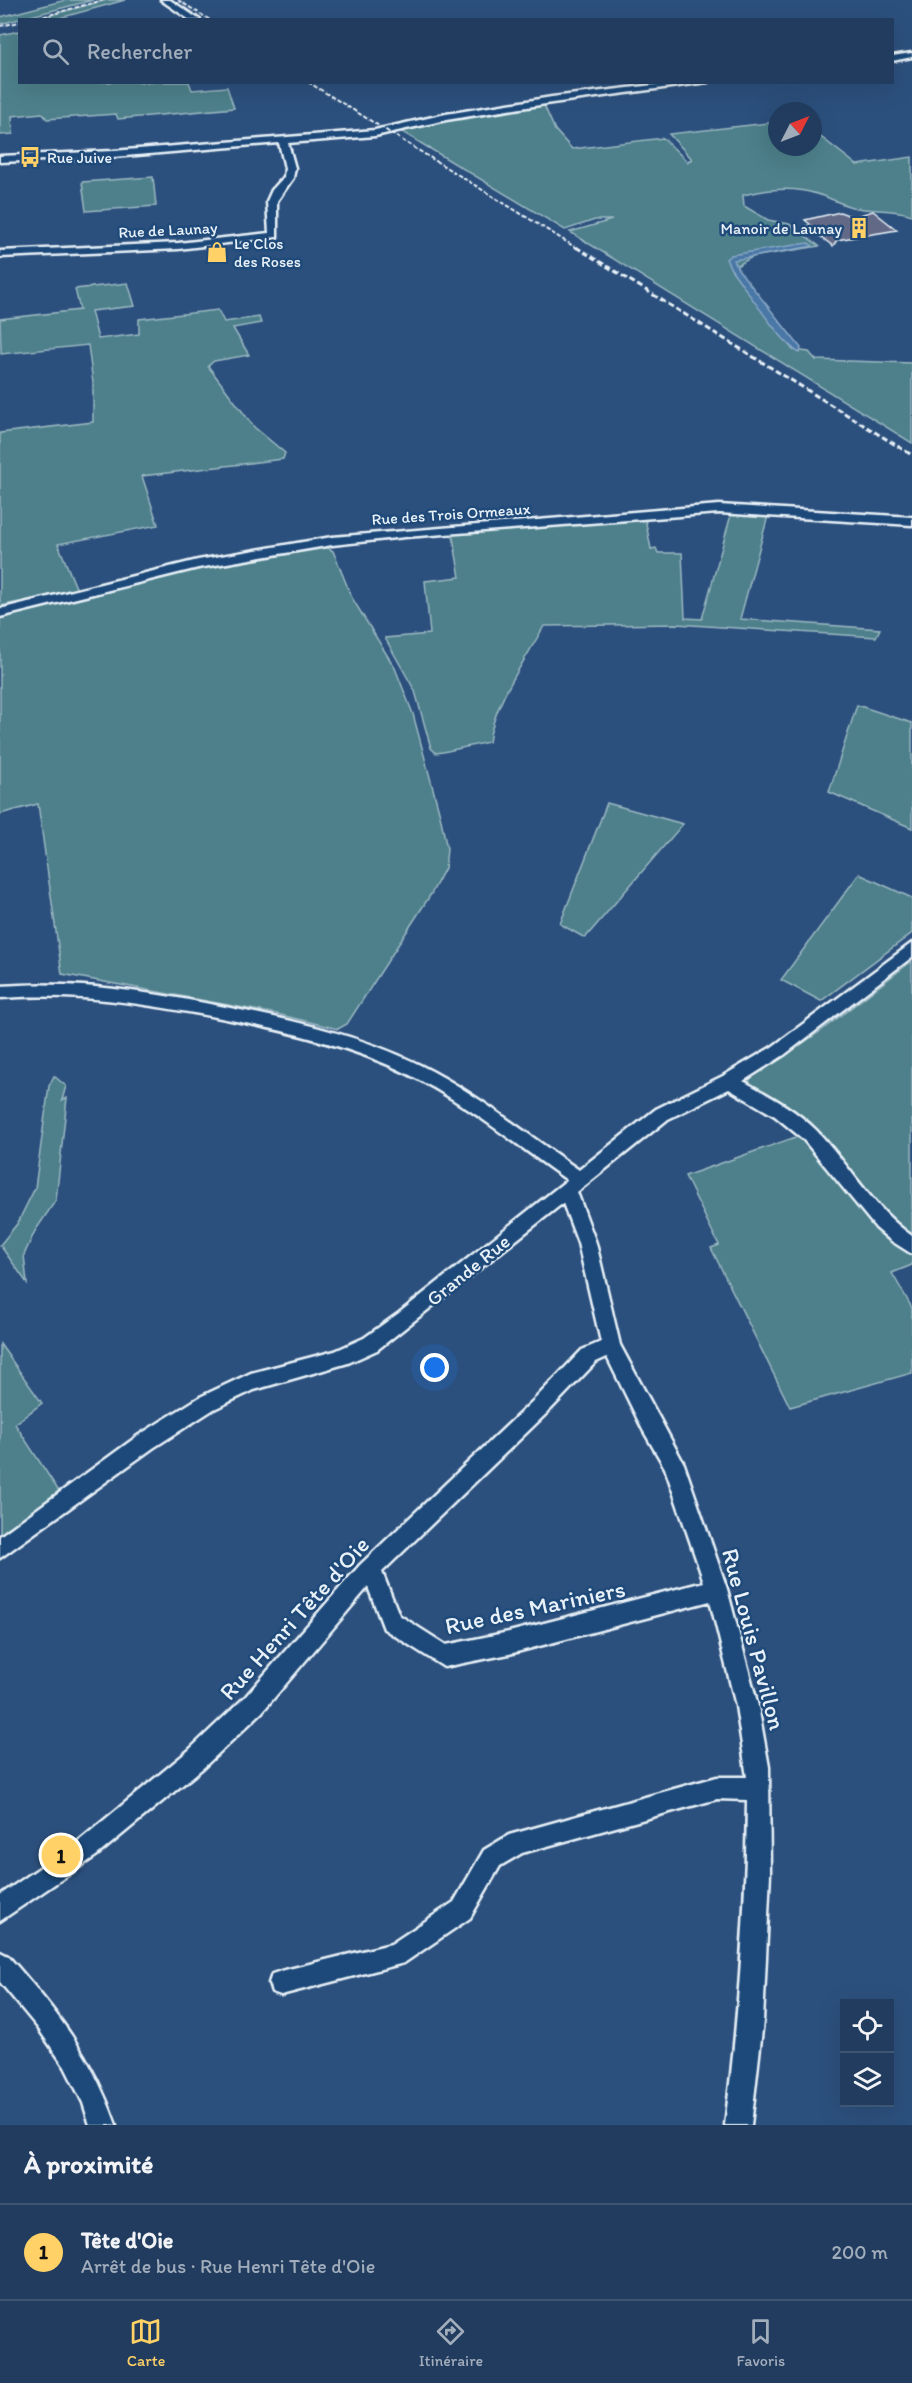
<!DOCTYPE html>
<html lang="fr">
<meta charset="utf-8">
<style>
:root{--surface:#213c5e;--page:#2d4767;--text:#f1f3f6;--muted:#a2adbc;--line:#3e5673;--accent:#ffd166}
body{margin:0;font-family:Itim,sans-serif;background:var(--page);color:var(--text)}
.controls{position:absolute;right:18px;bottom:18px;display:grid;overflow:hidden;border-radius:0px;box-shadow:0 6px 24px #0002}
.controls button{width:54px;height:54px;display:grid;place-items:center;padding:0;border:0;border-bottom:2px solid var(--line);background:var(--surface);color:var(--text);font:30px sans-serif}
.compass{position:absolute;left:768px;top:102px;width:54px;height:54px;border-radius:50%;background:var(--surface);box-shadow:0 6px 24px #0002;rotate:48deg}
.you{position:absolute;left:435px;top:1368px;width:21px;height:21px;margin:-15px;border:4px solid #fff;border-radius:50%;background:#1a73e8;box-shadow:0 0 0 9px #1a73e833}
.badge{display:grid;place-items:center;width:39px;height:39px;border-radius:50%;background:var(--accent);color:#111;font-size:20px;font-weight:700}
.pin{position:absolute;translate:-50% -50%;border:3px solid #fff;box-shadow:0 2px 6px #0006}
.list{margin:0;padding:0;list-style:none}
h2{display:flex;justify-content:space-between;align-items:center;height:78px;margin:0;padding:0 24px;font-size:26px}
h2 small{font-size:20px;font-weight:400;color:var(--muted)}
.list li{display:grid;grid-template-columns:39px 1fr auto;gap:18px;align-items:center;box-sizing:border-box;height:96px;padding:0 24px;border-top:2px solid var(--line)}
.list b{display:block;font-size:22px;white-space:nowrap}
.list p{margin:0;font-size:20px;white-space:nowrap;color:var(--muted)}
.list em{font-size:20px;font-style:normal;color:var(--muted)}
.icon{flex:none;width:33px;height:33px;fill:none;stroke:currentColor;stroke-width:2;stroke-linecap:round;stroke-linejoin:round}
.map{position:relative;flex:none;width:912px;height:2125px;overflow:hidden}
.search{position:absolute;background:var(--surface);box-shadow:0 6px 24px #0002;left:18px;right:18px;top:18px;height:66px;display:flex;align-items:center;gap:15px;box-sizing:border-box;padding:0 21px;border-radius:0px;color:var(--muted);font-size:22px}
.sheet{height:174px;background:var(--surface)}
nav{display:flex;justify-content:space-around;align-items:center;box-sizing:border-box;height:84px;border-top:2px solid var(--line);background:var(--surface);font-size:16px;color:var(--muted)}
nav a{display:grid;justify-items:center;gap:3px}
nav .on{color:var(--accent)}
.map>svg:first-child{display:block}
</style>
<div class="map">
<svg width="912" height="2125" viewBox="0 0 912 2125">
<rect width="100%" height="100%" fill="#2c507d"/>
<filter id="ink" filterUnits="userSpaceOnUse"><feTurbulence type="fractalNoise" baseFrequency=".0167" numOctaves="2"/><feDisplacementMap in="SourceGraphic" scale="12" xChannelSelector="R" yChannelSelector="G"/><feConvolveMatrix kernelMatrix="1 2 1 2 8 2 1 2 1" color-interpolation-filters="sRGB"/></filter>
<g filter="url(#ink)">
<g fill="#4e808b" stroke="#9bb8c2" stroke-width="1.5">
<polygon points="66,0 93,0 0,24 0,17"/>
<polygon points="107,0 125,0 56,19 35,19"/>
<polygon points="19,31 20,82 189,82 192,90 227,87 234,108 118,119 116,114 47,119 42,113 12,116 13,134 0,135 0,35"/>
<path d="M543 103 555 130 572 149 663 138 688 162 692 159 669 134 777 122V147H813V131L857 165 912 157V215C891 208 872 212 852 207 840 204 829 197 817 194 793 186 767 189 743 195L744 206 768 220 789 224 819 246 752 257 731 269 793 350 809 352 816 360 912 363V443L570 232 612 220H595L565 230 399 130 442 120Z"/>
<polygon points="153,177 156,206 86,211 82,182"/>
<polygon points="128,283 135,306 91,311 98,339 139,334 139,319 218,310 224,322 259,317 261,323 233,328 249,355 214,361 208,366 254,427 285,453 283,459 142,476 158,525 58,544 77,590 0,606 0,433 93,422 93,383 88,345 1,354 0,319 80,310 75,289"/>
<path d="M732 511 768 516 740 619 880 629 876 637 676 624 544 626C525 661 494 702 489 742L443 752 436 753 431 748 415 691 385 638 430 634 425 581 460 577 452 532 645 518 651 549 656 548 658 553H682L685 618 702 619Z"/>
<polygon points="316,548 328,548 333,551 352,598 395,668 413,714 440,815 447,849 445,868 431,894 347,1024 338,1029 277,1014 62,974 38,804 0,814 0,618 172,573"/>
<polygon points="857,705 912,723 912,828 829,792"/>
<polygon points="607,803 683,824 585,938 560,924"/>
<polygon points="859,874 912,898 912,933 821,1001 781,980"/>
<path d="M912 961V1236C880 1211 859 1178 831 1148 808 1123 778 1100 748 1083L751 1078 818 1033Z"/>
<polygon points="54,1076 66,1086 62,1100 67,1098 56,1200 35,1231 24,1255 27,1283 0,1245 17,1224 35,1188 49,1086"/>
<polygon points="804,1134 912,1252 912,1265 892,1273 912,1308 912,1373 790,1407 711,1248 719,1245 685,1176"/>
<polygon points="0,1344 42,1403 15,1424 62,1496 0,1539"/>
</g>
<path fill="#4a77a6" stroke="#89a8c7" stroke-width="1.5" d="M808 243 813 246 734 260 738 269 801 348 800 353C785 348 743 285 731 269L726 259 731 255Z"/>
<polygon fill="#626987" stroke="#e8f1f8" stroke-width="1.5" points="873,211 897,230 837,240 833,246 806,226 811,225 805,220 840,212 853,217"/>
<g fill="none" stroke-linecap="round" stroke-linejoin="round">
<defs>
<g id="street">
<polygon points="161,0 170,0 200,20 190,20"/>
<polygon points="912,53 912,57 892,61 892,56"/>
<polygon points="679,82 708,82 552,103 446,120 375,136 288,143 295,168 293,178 277,201 277,237 178,249 0,257 0,251 178,243 269,233 267,201 272,190 284,177 285,168 279,143 113,157 0,162 0,156 113,151 375,130 446,114 552,97"/>
<polygon points="719,505 912,517 912,525 719,513 405,537 332,545 198,568 0,617 0,609 198,560 332,537"/>
<path d="M912 943V957L784 1055 743 1081C768 1095 795 1109 816 1130 849 1164 872 1208 912 1236V1254L890 1240 876 1228 803 1139 775 1116 729 1089 668 1119 577 1192 596 1243 620 1345 684 1464 727 1589 758 1706 769 1767 770 1873 763 2021 751 2125H725C739 2015 746 1911 747 1800L717 1799 522 1853 500 1866 470 1918 404 1963 281 1995 272 1992 269 1983 272 1974 281 1971 391 1944 454 1902 484 1850 509 1835 717 1777H747L736 1706 710 1601 509 1654 444 1667 384 1629 368 1587 262 1712 204 1767 96 1856 0 1921V1895L80 1840 188 1751 246 1696 360 1565 537 1397 582 1350 601 1342 578 1243 563 1203 377 1350 348 1363 254 1390 214 1409 153 1448 0 1558V1536L139 1435 200 1397 251 1373 335 1351 364 1338 399 1313 567 1180C515 1144 465 1102 408 1074 349 1045 285 1031 221 1018 148 1004 75 992 0 998V986C76 980 150 992 225 1007 292 1020 359 1035 420 1065 477 1093 527 1135 579 1170L656 1109 723 1076 772 1047ZM607 1357 643 1430 665 1468 704 1582 509 1632 446 1645 399 1615 382 1572 551 1409 596 1362Z"/>
<path d="M0 1952 8 1956C56 2010 92 2056 116 2125H90L83 2103 65 2067 38 2028 0 1982Z"/>
</g>
</defs>
<use href="#street" stroke="#e8f1f8" stroke-width="5"/>
<use href="#street" fill="#1f4a7a" fill-rule="evenodd"/>
<g stroke="#e8f1f8" stroke-width="2" stroke-dasharray="4.5 2" stroke-linecap="butt">
<polyline points="178,0 210,20"/>
<polyline points="31,20 103,0"/>
<polyline points="0,26 20,22"/>
<polyline points="308,82 578,249"/>
</g>
<polyline stroke="#e8f1f8" stroke-width="3" stroke-dasharray="6 3" stroke-linecap="butt" points="576,247 912,455"/>
</g>
</g>
<defs>
<symbol id="bus-bare" viewBox="-9 -9 18 18"><path d="M-5-6H5V4H4V6H2V4H-2V6H-4V4H-5ZM-3.5-4V0h7V-4ZM-3.5 1.2v1.5H-2V1.2ZM2 1.2v1.5H3.5V1.2Z" fill="#ffd166" stroke="#1f4a7a" stroke-width="2.5" paint-order="stroke"/></symbol>
<symbol id="building-bare" viewBox="-9 -9 18 18"><path d="M-4-6H4V6H1V3H-1V6H-4ZM-2.5-4.3h1.7v1.8h-1.7ZM.8-4.3h1.7v1.8H.8ZM-2.5-1h1.7V.8h-1.7ZM.8-1h1.7V.8H.8Z" fill="#ffd166" stroke="#1f4a7a" stroke-width="2.5" paint-order="stroke"/></symbol>
<symbol id="shop-bare" viewBox="-9 -9 18 18"><path d="M-5-2.5h2.3a2.7 3.5 0 0 1 5.4 0H5L5.5 6h-11ZM-1.5-2.5h3a1.5 2.3 0 0 0-3 0Z" fill="#ffd166" stroke="#1f4a7a" stroke-width="2.5" paint-order="stroke"/></symbol>
</defs>
<g fill-rule="evenodd">
<use href="#bus-bare" x="15" y="142" width="30" height="30"/>
<use href="#building-bare" x="844" y="213" width="30" height="30"/>
<use href="#shop-bare" x="202" y="237" width="30" height="30"/>
</g>
<g text-anchor="middle" dominant-baseline="central" stroke-width="5" stroke-linejoin="round" paint-order="stroke">
<g font-size="16" fill="#e8f1f8" stroke="#1f4a7a" text-anchor="start">
<text x="47" y="157">Rue Juive</text>
<text x="842" y="228" text-anchor="end">Manoir de Launay</text>
<text x="234" y="243">Le Clos<tspan x="234" dy="18">des Roses</tspan></text>
</g>
<g font-size="16" fill="#e8f1f8" stroke="#1f4a7a">
<text transform="translate(168 230) rotate(-3)">Rue de Launay</text>
<text transform="translate(451 514) rotate(-4)">Rue des Trois Ormeaux</text>
</g>
<g font-size="20" fill="#e8f1f8" stroke="#1f4a7a">
<text transform="translate(468 1270) rotate(-39)">Grande Rue</text>
</g>
<g font-size="24" fill="#e8f1f8" stroke="#1f4a7a">
<text transform="translate(535 1607) rotate(-12)">Rue des Mariniers</text>
<text transform="translate(294 1618) rotate(-48)">Rue Henri Tête d'Oie</text>
<text transform="translate(754 1639) rotate(75)">Rue Louis Pavillon</text>
</g>
</g>
</svg>
<div class="controls">
<button><svg class="icon" aria-label="locate" viewBox="0 0 24 24"><circle cx="12" cy="12" r="6"/><path d="M12 2v4M12 18v4M2 12h4M18 12h4"/></svg></button>
<button><svg class="icon" aria-label="layers" viewBox="0 0 24 24"><path d="M12 4l9 5-9 5-9-5zM3 14l9 5 9-5"/></svg></button>
</div>
<svg class="compass" viewBox="-18 -18 36 36"><path d="M0-13l5 13h-10z" fill="#e53935"/><path d="M0 13l5-13h-10z" fill="#a2adbc"/></svg>
<div class="you"></div>
<div class="pin badge" style="left:61px;top:1855px">1</div>
<div class="search"><svg class="icon" aria-label="search" viewBox="0 0 24 24"><circle cx="10" cy="10" r="6"/><path d="M15 15l6 6"/></svg>Rechercher</div>
</div>
<section class="sheet">
<h2>À proximité<small></small></h2>
<ul class="list">
<li><span class="badge">1</span><div><b>Tête d'Oie</b><p>Arrêt de bus · Rue Henri Tête d'Oie</p></div><em>200 m</em></li>
</ul>
</section>
<nav>
<a class="on"><svg class="icon" aria-label="map" viewBox="0 0 24 24"><path d="M3 6l6-2 6 2 6-2v14l-6 2-6-2-6 2zM9 4v14M15 6v14"/></svg>Carte</a>
<a><svg class="icon" aria-label="directions" viewBox="0 0 24 24"><path d="M12 3l9 9-9 9-9-9zM9 14v-3h6M13 9l2 2-2 2"/></svg>Itinéraire</a>
<a><svg class="icon" aria-label="saved" viewBox="0 0 24 24"><path d="M7 4h10v16l-5-4-5 4z"/></svg>Favoris</a>
</nav>
